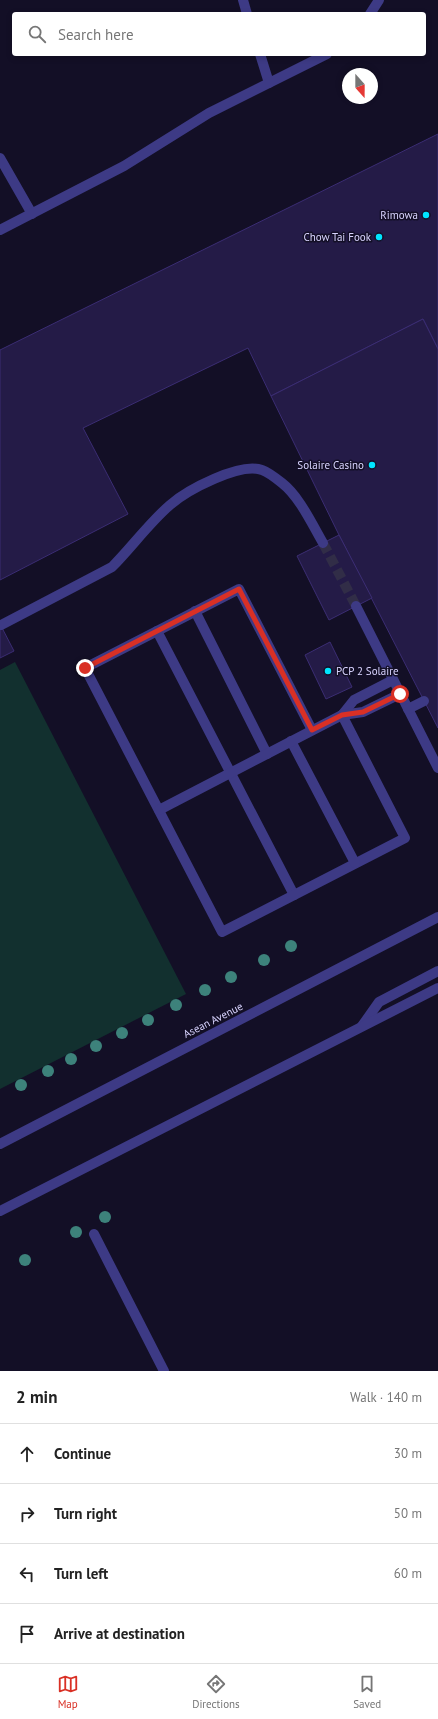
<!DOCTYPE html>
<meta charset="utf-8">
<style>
:root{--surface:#fff;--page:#f6f6f6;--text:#222;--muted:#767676;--line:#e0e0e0;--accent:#d93025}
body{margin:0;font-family:"PT Sans",sans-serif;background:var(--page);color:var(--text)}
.compass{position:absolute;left:342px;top:68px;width:36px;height:36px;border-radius:50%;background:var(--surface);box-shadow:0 2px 6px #0003;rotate:159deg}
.stop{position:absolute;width:12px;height:12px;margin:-9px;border:3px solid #d93025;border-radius:50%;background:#fff}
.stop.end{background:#d93025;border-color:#fff;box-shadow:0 1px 4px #0008}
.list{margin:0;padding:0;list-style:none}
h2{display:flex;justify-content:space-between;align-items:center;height:52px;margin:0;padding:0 16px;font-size:17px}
h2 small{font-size:13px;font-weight:400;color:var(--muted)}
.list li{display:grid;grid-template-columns:26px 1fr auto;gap:12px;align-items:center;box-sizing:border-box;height:60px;padding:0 16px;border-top:1px solid var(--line)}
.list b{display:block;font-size:15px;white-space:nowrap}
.list em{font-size:13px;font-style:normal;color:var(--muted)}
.icon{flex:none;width:22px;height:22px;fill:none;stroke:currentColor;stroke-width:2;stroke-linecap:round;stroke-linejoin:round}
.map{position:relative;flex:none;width:438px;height:1371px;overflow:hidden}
.search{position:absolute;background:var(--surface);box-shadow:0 2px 6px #0003;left:12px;right:12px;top:12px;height:44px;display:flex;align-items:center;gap:10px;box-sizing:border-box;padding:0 14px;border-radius:4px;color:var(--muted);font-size:15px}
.sheet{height:292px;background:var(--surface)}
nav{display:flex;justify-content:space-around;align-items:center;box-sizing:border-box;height:56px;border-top:1px solid var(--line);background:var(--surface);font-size:11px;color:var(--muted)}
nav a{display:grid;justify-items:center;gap:2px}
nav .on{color:var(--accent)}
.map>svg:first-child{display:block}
</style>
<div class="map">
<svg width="438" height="1371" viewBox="0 0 438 1371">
<rect width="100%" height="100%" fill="#130f26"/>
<polygon fill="#12302f" points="15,662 186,994 0,1089 0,670"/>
<g fill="#241b47" stroke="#3b2d73">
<polygon points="438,134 438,349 423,319 271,396 248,348 83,428 128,514 0,580 0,350"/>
<polygon points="423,319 438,349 438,728 339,535 271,396"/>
<polygon points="339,535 372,598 329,620 297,556"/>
<polygon points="0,624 14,651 0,658"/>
<polygon points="330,642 352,687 326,699 305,655"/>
</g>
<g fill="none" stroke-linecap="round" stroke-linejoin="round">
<polyline stroke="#312d47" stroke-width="10" stroke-dasharray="10 5" stroke-linecap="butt" points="323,543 356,606"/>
<g stroke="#3d3a85" stroke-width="10">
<polyline points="243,0 247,14"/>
<polyline points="370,14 379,0"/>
<polyline points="260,54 269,83"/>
<polyline points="0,158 32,214"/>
<polyline points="0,230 124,166 209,113 327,54"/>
<polyline points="356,606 438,768"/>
<polyline points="195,611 267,754"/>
<path d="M1 625 112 567C132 547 149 523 170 505 187 490 240 462 262 470 268 472 277 479 282 483 299 496 312 524 323 543"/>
<polyline points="157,631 294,895"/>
<polyline points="408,709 424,701"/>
<polyline points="342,715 354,700 393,680"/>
<polyline points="312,730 239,589 85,668 222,932 405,838 342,715"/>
<polyline points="291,741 355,863"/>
<polyline points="159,810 342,715 363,712 400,694"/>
<polyline points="362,1026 379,1002 438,971"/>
<polyline points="0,1144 438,917"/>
<polyline points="0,1211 438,988"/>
<polyline points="94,1234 164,1371"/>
</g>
</g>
<g fill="#3d827b">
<circle cx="291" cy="946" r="6"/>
<circle cx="264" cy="960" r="6"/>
<circle cx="231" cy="977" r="6"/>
<circle cx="205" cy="990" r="6"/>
<circle cx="176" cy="1005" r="6"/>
<circle cx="148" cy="1020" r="6"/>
<circle cx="122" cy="1033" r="6"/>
<circle cx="96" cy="1046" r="6"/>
<circle cx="71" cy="1059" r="6"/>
<circle cx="48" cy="1071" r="6"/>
<circle cx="21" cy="1085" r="6"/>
<circle cx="105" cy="1217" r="6"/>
<circle cx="76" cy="1232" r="6"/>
<circle cx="25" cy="1260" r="6"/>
</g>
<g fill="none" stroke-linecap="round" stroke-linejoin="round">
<polyline stroke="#d93025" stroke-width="5" points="85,668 239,589 312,730 342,715 363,712 400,694"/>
</g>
<g fill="#00e5ff" stroke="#130f26" stroke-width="1.5">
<circle cx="426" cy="215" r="4"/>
<circle cx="379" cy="237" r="4"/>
<circle cx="372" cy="465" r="4"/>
<circle cx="328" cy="671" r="4"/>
</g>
<g text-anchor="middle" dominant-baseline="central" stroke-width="3" stroke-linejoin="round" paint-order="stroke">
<g font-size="11" fill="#d9d4ff" stroke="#130f26" text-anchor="end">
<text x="418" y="215">Rimowa</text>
<text x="371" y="237">Chow Tai Fook</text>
<text x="364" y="465">Solaire Casino</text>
<text x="336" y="671" text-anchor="start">PCP 2 Solaire</text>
</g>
<g font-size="11" fill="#d9d4ff" stroke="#130f26">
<text transform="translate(213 1020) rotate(-27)">Asean Avenue</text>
</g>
</g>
</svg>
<svg class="compass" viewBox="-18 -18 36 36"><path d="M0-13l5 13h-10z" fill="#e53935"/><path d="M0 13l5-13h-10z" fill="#767676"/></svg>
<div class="stop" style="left:400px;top:694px"></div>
<div class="stop end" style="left:85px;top:668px"></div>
<div class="search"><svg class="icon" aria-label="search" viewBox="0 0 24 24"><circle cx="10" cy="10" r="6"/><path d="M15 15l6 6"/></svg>Search here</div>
</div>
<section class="sheet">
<h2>2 min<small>Walk · 140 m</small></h2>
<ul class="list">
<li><svg class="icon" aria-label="ahead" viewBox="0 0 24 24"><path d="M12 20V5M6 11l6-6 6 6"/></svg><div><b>Continue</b></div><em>30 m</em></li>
<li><svg class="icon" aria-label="right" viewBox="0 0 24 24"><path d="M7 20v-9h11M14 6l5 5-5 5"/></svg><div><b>Turn right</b></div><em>50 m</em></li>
<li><svg class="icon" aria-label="left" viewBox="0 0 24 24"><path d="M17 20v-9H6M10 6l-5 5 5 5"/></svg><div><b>Turn left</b></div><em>60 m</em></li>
<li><svg class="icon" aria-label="arrive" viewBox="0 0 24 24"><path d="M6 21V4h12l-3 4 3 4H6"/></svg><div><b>Arrive at destination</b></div></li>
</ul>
</section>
<nav>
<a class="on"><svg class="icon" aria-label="map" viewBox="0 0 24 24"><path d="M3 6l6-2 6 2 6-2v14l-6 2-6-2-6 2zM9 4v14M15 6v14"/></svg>Map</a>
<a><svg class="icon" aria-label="directions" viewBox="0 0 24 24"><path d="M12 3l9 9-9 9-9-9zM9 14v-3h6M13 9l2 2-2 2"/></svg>Directions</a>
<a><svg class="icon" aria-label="saved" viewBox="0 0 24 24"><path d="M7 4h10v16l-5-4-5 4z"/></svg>Saved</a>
</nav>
